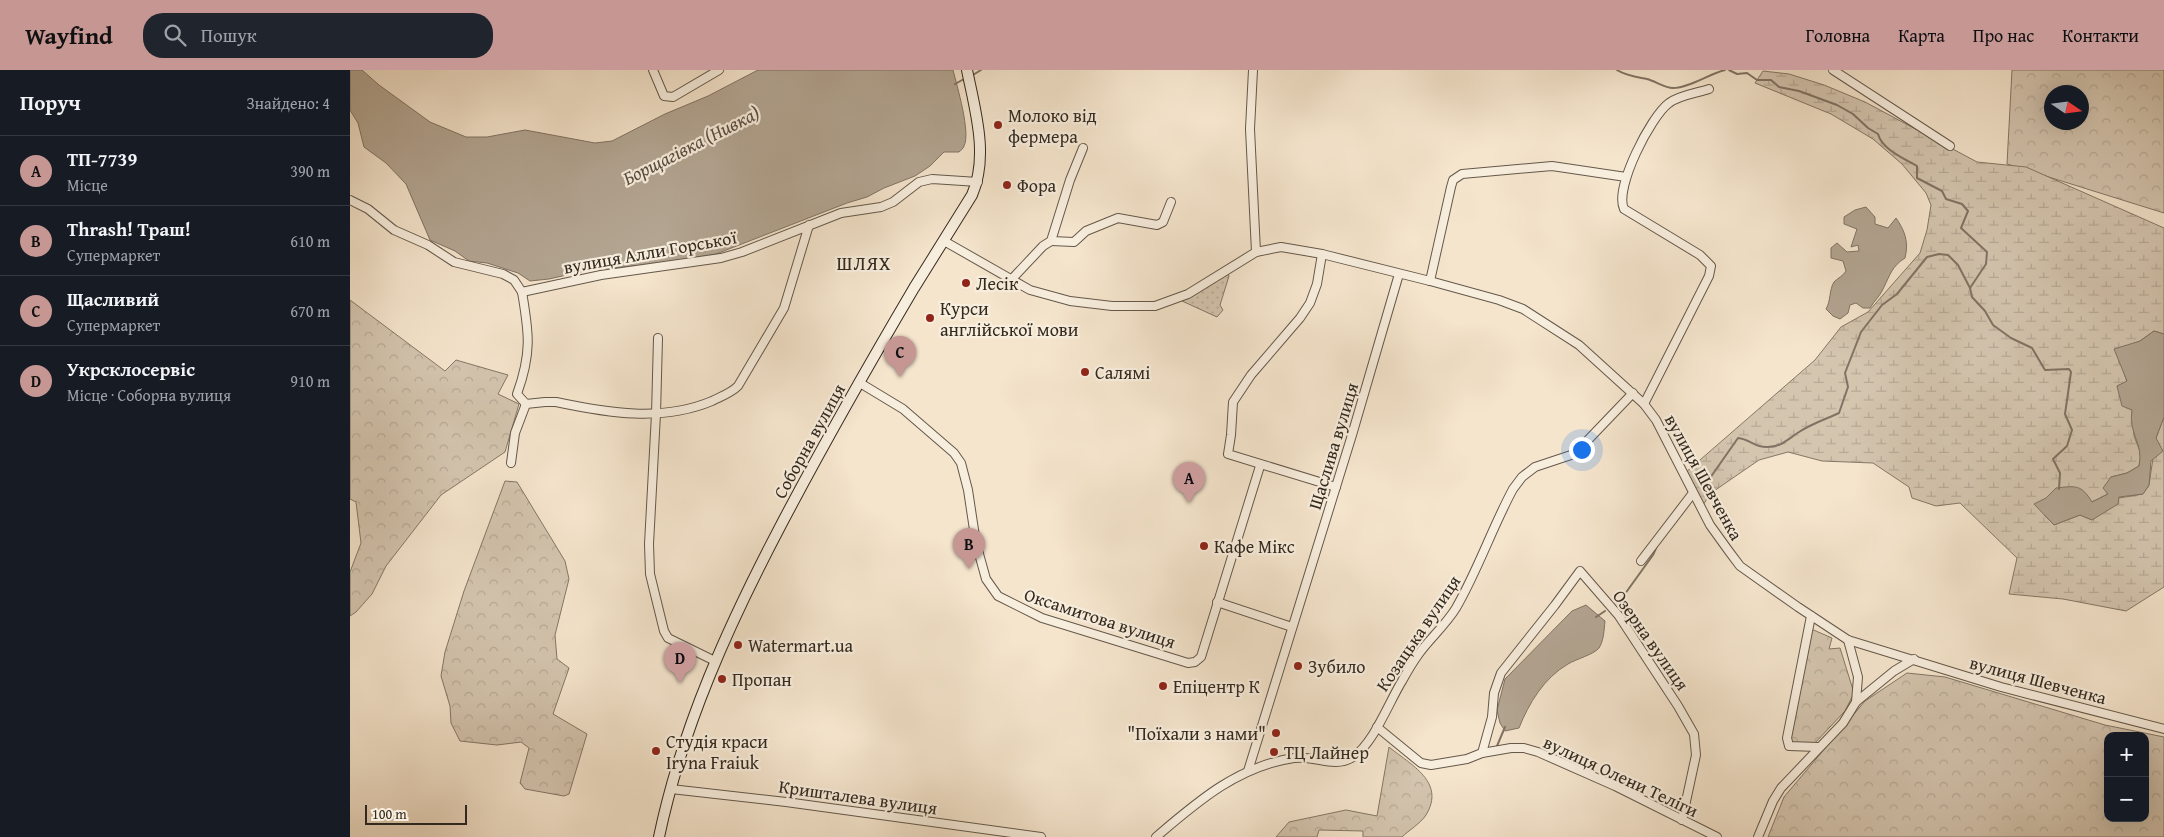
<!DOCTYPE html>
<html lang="uk">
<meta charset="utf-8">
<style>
:root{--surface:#171b24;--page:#20242c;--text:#f1f3f6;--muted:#9ea1a6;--line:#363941;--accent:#c59692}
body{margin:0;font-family:"Gentium Book Plus",serif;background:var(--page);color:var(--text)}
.controls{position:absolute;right:15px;bottom:15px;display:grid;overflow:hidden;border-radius:10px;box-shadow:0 5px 20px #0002}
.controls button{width:45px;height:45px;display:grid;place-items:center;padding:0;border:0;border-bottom:1px solid var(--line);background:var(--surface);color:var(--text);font:25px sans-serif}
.compass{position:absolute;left:1694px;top:15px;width:45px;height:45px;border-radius:50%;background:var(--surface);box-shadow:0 5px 20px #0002;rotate:103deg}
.scale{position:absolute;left:15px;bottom:12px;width:102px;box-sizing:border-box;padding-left:5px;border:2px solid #33291e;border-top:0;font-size:14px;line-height:18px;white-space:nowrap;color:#33291e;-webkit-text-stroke:4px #f8eede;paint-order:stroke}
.you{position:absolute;left:1231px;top:379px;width:18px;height:18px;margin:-12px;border:4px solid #fff;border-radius:50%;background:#1a73e8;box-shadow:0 0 0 8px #1a73e833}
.badge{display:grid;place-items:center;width:32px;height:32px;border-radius:50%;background:var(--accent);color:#111;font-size:16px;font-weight:700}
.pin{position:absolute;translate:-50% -41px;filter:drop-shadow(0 1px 2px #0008)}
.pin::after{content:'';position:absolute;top:26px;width:18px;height:15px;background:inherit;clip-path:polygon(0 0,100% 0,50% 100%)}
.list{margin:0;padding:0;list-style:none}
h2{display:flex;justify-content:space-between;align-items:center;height:65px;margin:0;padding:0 20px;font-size:21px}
h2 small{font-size:16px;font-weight:400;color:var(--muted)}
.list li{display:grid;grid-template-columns:32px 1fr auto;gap:15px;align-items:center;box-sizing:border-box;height:70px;padding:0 20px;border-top:1px solid var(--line)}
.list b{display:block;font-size:19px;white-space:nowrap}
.list p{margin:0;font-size:16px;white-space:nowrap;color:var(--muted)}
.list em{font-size:16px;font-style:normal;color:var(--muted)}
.icon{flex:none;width:28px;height:28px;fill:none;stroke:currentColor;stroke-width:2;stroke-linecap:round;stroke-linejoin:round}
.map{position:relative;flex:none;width:1814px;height:767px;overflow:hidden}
header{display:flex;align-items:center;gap:30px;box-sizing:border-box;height:70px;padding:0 25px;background:var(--accent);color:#111}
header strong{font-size:24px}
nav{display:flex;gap:28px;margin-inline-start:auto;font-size:18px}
.search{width:350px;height:45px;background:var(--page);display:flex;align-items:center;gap:12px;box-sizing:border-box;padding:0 18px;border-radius:20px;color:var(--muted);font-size:19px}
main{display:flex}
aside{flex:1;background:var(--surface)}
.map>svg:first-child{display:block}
</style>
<header>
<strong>Wayfind</strong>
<div class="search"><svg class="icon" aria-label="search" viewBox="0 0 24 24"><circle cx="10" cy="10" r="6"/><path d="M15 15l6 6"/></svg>Пошук</div>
<nav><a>Головна</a><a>Карта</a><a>Про нас</a><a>Контакти</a></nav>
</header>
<main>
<aside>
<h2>Поруч<small>Знайдено: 4</small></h2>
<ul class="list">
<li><span class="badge">A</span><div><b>ТП-7739</b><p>Місце</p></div><em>390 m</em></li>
<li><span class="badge">B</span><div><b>Thrash! Траш!</b><p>Супермаркет</p></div><em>610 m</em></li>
<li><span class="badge">C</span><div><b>Щасливий</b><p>Супермаркет</p></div><em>670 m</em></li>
<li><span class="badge">D</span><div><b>Укрсклосервіс</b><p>Місце · Соборна вулиця</p></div><em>910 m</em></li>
</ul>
</aside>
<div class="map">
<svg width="1814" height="767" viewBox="0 0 1814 767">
<defs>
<pattern id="grass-dots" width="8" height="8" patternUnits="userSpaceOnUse" patternTransform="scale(1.25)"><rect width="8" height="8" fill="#d4c5af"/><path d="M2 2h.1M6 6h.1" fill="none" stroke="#b6a996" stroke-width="1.8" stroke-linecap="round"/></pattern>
<pattern id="forest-crowns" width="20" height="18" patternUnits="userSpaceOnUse" patternTransform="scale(1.25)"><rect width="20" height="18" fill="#d4c5af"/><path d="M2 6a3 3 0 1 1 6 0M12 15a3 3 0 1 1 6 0" fill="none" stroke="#b6a996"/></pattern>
<pattern id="wetland-marsh" width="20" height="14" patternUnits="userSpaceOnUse" patternTransform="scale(1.25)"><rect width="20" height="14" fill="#d4c5af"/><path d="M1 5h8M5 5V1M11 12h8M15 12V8" fill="none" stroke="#b6a996"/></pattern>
</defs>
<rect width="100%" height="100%" fill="#f5e5cd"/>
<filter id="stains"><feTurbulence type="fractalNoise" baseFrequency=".004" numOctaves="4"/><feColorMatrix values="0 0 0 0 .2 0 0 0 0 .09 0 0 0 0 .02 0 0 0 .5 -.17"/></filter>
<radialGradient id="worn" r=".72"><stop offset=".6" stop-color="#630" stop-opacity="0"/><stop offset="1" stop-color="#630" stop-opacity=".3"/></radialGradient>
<polygon fill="url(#grass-dots)" stroke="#847766" points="878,203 879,206 870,235 873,240 867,247 832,231"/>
<g fill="url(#forest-crowns)" stroke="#847766" fill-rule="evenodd">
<path d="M1662 0H1814V143L1657 94ZM1702 22H1732V52H1702Z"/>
<polygon points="0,230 95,301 106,290 158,305 148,324 169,334 155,382 91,425 36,496 22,524 6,542 0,546 0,502 11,473 6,432 0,429"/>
<polygon points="155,411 167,412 215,491 219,509 205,565 207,589 219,598 203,644 237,664 219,724 214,726 175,719 170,713 179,678 171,672 147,675 110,671 101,653 100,636 91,606 95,582 114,521"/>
<polygon points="1459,558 1482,568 1479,579 1490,578 1504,623 1495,641 1464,674 1441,676 1440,668"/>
<path d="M1557 603 1595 607 1755 655 1814 667V767H1418L1434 727 1515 631ZM1758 666H1795V748H1758Z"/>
<path d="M1039 677C1061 695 1096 712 1076 745 1070 754 1059 760 1052 767H1013V761L969 760 967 767H926L939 752 996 740 1027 746Z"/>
</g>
<polygon fill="url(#wetland-marsh)" stroke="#847766" points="1413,1 1439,4 1474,15 1515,32 1627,92 1676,97 1814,158 1814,264 1804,261 1790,271 1773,300 1777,312 1767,316 1782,340 1784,366 1791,384 1789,396 1777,403 1761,407 1758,424 1742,432 1706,418 1696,428 1695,446 1704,455 1730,445 1742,450 1769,428 1793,424 1799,415 1806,368 1814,347 1814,517 1776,541 1713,529 1659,524 1667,488 1610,433 1586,436 1562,428 1559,417 1523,393 1472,391 1438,382 1409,390 1361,423 1353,435 1335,403 1465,290 1491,257 1518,242 1570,183 1577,160 1581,135 1576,123 1552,94 1523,69 1481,44 1405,13"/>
<g fill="#b3a592" stroke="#807364">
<path d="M0 0H12L29 15 80 52 116 67H137L175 60 245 73 262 71 315 44 358 26 408 0H603C607 16 621 63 614 76 613 79 611 80 609 82H594L580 96 565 106 534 118 517 127 497 133 366 184 305 194 239 200 199 209 180 211 168 203 137 193 119 191 105 181 80 170 56 114 36 93 14 77 8 53 0 40Z"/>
<path d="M1516 137 1525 147V154L1538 158 1546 148C1555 161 1559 172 1555 188 1542 196 1540 205 1534 217 1531 225 1524 231 1520 238H1513L1506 233 1500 235 1498 243 1490 249 1483 246 1476 239C1481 231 1479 220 1484 212 1488 208 1493 206 1496 201L1493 191 1481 188V178L1487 173 1497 182 1509 181 1508 175 1501 177 1507 159 1494 154V147L1505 140Z"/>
<path d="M1804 261 1814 264V347L1806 368 1813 381 1801 391 1799 415 1793 424 1769 427 1768 434 1742 450 1730 445 1704 455 1684 434 1696 428 1706 418C1726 416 1731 414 1742 432L1758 424 1753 418 1761 407 1777 403 1789 396C1794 373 1778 364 1782 340L1772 336 1767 316 1777 311 1764 279 1790 271Z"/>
<path d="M1236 535 1255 551C1254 560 1254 570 1249 578 1243 585 1226 589 1218 594 1194 608 1179 633 1169 658L1155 661 1150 653 1147 640 1155 609 1222 541Z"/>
</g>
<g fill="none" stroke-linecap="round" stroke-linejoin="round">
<g stroke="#807364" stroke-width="2">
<path d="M1267 0C1276 6 1287 7 1297 9 1305 11 1315 18 1323 18 1339 18 1359 4 1375 0"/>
<path d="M1379 0 1387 4 1397 3 1407 10H1421L1429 17 1449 21 1487 35 1503 44 1518 58 1528 64C1532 79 1553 88 1567 96V108L1592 121 1596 129 1612 134 1618 141 1611 158 1637 182 1636 194 1620 218 1622 227 1635 241 1643 255 1661 268 1682 278 1695 300 1719 299 1721 302 1715 344 1722 360 1717 376 1703 389 1710 403 1709 419"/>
<polyline points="623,5 631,0"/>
<polyline points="605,14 614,9"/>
<path d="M1353 418 1388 368C1400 369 1405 378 1418 377 1431 377 1438 369 1449 362 1461 354 1476 349 1489 343L1498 317 1495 303 1511 262 1532 235 1547 224 1577 187 1589 184 1598 185 1608 195 1620 218"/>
<polyline points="1272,528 1303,485 1307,476"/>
<polyline points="1246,547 1255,541"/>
<polyline points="1147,676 1155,657"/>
</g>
<defs>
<g id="street">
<polyline points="303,0 314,26 323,27 369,0"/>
<polyline points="903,0 900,59 906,182"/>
<polyline points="1483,0 1600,76"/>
<polyline points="0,130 18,139 44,160 78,175 104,192 153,204 164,210 172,222"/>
<path d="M459 155 434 238 388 316C381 323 372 326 362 331 312 352 258 343 206 332H195L176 334 167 324C182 283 179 263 172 222L251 205 371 188 392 182 491 143 531 137 543 132 569 112 582 109 628 112"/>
<polyline points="594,171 680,220 720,231 762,236 805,236 838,224 906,182 931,177 972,184 1080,211 1149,230 1173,239 1229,275 1294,334 1306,350 1360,455 1378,480 1390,496 1448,537 1498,570 1651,617 1814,659"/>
<polyline points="701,171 724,172 736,161 768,148 807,155 813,152 821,132"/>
<polyline points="972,184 967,214 960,233 950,248 901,305 883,332 881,365 878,384 986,417"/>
<polyline points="661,210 693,176 701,171 720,110 733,78"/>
<polyline points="1080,211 1101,117 1103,110 1112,104 1202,96 1276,107"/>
<polyline points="308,268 306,344 299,474 300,504 314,561 318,568 365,591"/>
<polyline points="510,313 553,339 604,383 611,393 618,420 626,473 636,509 648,526 692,548 838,593 845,592 851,587 910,396"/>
<path d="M1294 334 1359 206 1361 196 1350 185 1274 139C1264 118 1301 46 1319 33 1329 25 1347 23 1359 19"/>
<polyline points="161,393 165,363 176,334"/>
<polyline points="1291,491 1343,423"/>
<polyline points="867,532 942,557"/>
<polyline points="1461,546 1437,668 1439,676 1468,677"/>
<polyline points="1498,570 1508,607 1506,632"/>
<polyline points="1027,657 1071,693 1081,695 1117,689 1132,683 1161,678 1174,678 1188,682 1265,716 1367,767"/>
<polyline points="1132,683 1142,647 1144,623 1151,603 1205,535 1230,501 1269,546 1328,636 1344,664 1346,685 1332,750"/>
<polyline points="898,701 1002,365 1049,204"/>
<polyline points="321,719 436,732 691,767"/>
<path d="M806 767C847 732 888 696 944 688 965 685 984 699 1003 687 1024 673 1039 632 1052 611 1057 602 1062 593 1068 585 1079 569 1095 556 1106 538 1128 500 1142 458 1163 419L1172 407 1185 397 1221 385 1236 372 1283 323"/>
<polyline points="1408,767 1423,731 1431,718 1493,653 1506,632 1544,601 1564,589"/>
</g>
<path id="secondary" d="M309 767C332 657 379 554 431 455 473 375 518 296 564 218 583 187 603 156 622 125 639 86 625 40 617 0"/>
</defs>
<use href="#street" stroke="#64584a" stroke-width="10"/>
<use href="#secondary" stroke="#33291e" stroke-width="12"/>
<use href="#street" stroke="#f8eede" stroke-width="8"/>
<use href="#secondary" stroke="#f8eede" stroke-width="10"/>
</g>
<g fill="#8f2418" stroke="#f8eede" stroke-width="2">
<circle cx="648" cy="55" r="5"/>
<circle cx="657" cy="115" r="5"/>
<circle cx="616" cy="213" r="5"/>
<circle cx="580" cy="248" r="5"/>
<circle cx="735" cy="302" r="5"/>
<circle cx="854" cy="476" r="5"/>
<circle cx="388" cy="575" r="5"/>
<circle cx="948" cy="596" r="5"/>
<circle cx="372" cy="609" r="5"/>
<circle cx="813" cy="616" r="5"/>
<circle cx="926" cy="663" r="5"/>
<circle cx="306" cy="681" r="5"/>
<circle cx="924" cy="682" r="5"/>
</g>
<g text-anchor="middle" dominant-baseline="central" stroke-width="4.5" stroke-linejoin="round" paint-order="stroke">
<g font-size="18" fill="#33291e" stroke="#f8eede" text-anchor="start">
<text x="658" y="45">Молоко від<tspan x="658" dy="21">фермера</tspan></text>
<text x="667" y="115">Фора</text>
<text x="626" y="213">Лесік</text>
<text x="590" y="238">Курси<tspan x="590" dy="21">англійської мови</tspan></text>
<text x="745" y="302">Салямі</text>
<text x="864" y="476">Кафе Мікс</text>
<text x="398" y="575">Watermart.ua</text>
<text x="958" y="596">Зубило</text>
<text x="382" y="609">Пропан</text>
<text x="823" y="616">Епіцентр К</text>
<text x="916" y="663" text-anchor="end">"Поїхали з нами"</text>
<text x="316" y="671">Студія краси<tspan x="316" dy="21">Iryna Fraiuk</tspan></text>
<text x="934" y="682">ТЦ Лайнер</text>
</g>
<g font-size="18" fill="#33291e" stroke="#f8eede">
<text transform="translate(300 182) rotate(-10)">вулиця Алли Горської</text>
<text transform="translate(459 371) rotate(-61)">Соборна вулиця</text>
<text transform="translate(983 376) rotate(-73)">Щаслива вулиця</text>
<text transform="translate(1354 407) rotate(61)">вулиця Шевченка</text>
<text transform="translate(750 548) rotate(18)">Оксамитова вулиця</text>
<text transform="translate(1068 563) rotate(-56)">Козацька вулиця</text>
<text transform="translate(1301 570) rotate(55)">Озерна вулиця</text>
<text transform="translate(1688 610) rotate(15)">вулиця Шевченка</text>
<text transform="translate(1271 706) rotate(25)">вулиця Олени Теліги</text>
<text transform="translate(508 727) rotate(8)">Кришталева вулиця</text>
</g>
<g font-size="19" font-style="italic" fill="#594e41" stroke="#f8eede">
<text transform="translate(341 75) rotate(-27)">Борщагівка (Нивка)</text>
</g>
<g font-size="19" letter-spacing="1" fill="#33291e" stroke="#f8eede">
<text x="514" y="193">ШЛЯХ</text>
</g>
</g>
<rect width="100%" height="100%" filter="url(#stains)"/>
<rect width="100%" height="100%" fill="url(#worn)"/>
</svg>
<div class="controls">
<button>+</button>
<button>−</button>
</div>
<svg class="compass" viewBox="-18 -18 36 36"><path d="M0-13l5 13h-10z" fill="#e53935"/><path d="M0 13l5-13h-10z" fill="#9ea1a6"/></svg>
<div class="scale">100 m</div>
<div class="you"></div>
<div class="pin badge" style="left:839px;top:433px">A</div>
<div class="pin badge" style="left:619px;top:499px">B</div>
<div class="pin badge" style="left:550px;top:307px">C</div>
<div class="pin badge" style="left:330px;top:613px">D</div>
</div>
</main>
